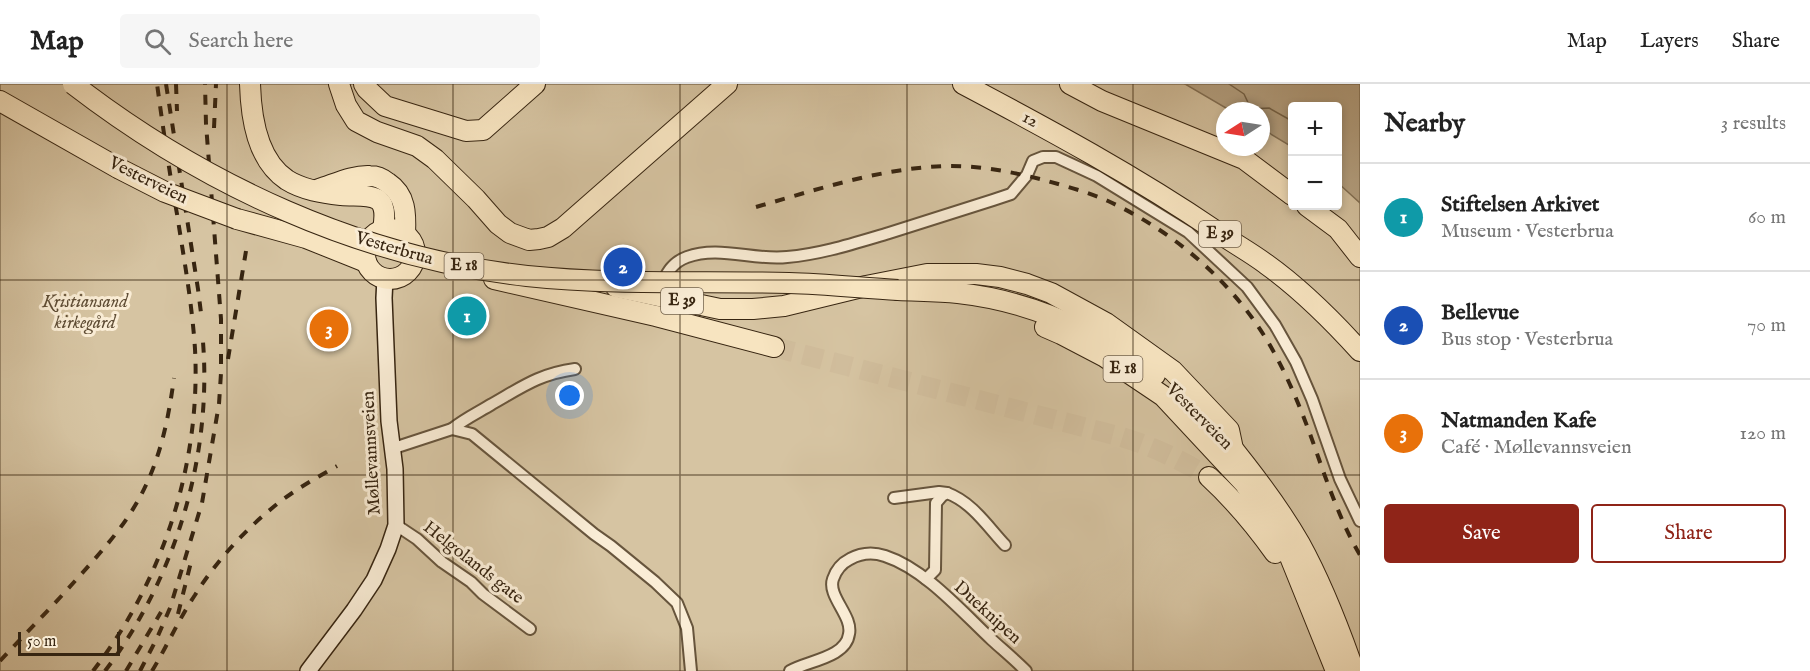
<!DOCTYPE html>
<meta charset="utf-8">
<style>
:root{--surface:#fff;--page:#f6f6f6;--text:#222;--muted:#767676;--line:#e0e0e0;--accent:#8f2418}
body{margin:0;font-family:"IM FELL English",serif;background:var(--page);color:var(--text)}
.controls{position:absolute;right:18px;top:18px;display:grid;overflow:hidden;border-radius:6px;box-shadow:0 3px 9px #0003}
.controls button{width:54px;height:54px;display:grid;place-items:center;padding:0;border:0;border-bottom:2px solid var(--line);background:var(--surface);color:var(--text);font:30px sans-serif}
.compass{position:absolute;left:1216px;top:18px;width:54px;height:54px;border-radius:50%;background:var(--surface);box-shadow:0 3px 9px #0003;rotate:258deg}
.scale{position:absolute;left:18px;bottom:15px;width:102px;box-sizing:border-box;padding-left:6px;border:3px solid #372511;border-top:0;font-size:16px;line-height:21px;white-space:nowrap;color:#372511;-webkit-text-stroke:4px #faedd6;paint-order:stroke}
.you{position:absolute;left:570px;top:312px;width:21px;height:21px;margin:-15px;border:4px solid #fff;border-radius:50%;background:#1a73e8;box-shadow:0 0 0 9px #1a73e833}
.badge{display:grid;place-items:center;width:39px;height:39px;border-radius:50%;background:var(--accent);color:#fff;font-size:20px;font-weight:700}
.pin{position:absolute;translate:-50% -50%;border:3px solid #fff;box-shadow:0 2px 6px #0006}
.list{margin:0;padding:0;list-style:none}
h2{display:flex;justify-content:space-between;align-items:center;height:78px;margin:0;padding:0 24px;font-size:26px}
h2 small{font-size:20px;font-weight:400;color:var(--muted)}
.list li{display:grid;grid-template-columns:39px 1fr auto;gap:18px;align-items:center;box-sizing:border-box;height:108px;padding:0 24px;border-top:2px solid var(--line)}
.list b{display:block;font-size:22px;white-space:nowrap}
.list p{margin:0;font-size:20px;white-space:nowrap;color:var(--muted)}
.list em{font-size:20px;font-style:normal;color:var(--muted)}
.actions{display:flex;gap:12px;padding:18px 24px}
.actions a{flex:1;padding:14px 0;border:2px solid var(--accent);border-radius:6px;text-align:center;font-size:21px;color:var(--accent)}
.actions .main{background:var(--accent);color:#fff}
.icon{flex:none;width:33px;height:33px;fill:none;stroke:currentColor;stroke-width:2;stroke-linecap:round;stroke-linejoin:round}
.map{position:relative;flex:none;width:1360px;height:587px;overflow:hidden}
header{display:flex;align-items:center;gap:36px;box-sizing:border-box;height:84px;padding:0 30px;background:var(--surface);border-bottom:2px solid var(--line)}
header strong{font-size:28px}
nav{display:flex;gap:33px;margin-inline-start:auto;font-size:21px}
.search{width:420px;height:54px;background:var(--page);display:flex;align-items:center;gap:15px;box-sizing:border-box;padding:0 21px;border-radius:6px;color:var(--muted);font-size:22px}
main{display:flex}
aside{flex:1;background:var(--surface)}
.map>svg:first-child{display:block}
</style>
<header>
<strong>Map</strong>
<div class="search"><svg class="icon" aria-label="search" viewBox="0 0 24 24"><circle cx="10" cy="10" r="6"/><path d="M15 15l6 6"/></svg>Search here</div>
<nav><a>Map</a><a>Layers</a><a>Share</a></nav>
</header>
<main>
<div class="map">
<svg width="1360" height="587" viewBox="0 0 1360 587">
<rect width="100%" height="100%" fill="#f7e4c0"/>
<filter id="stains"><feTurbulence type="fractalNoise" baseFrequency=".00333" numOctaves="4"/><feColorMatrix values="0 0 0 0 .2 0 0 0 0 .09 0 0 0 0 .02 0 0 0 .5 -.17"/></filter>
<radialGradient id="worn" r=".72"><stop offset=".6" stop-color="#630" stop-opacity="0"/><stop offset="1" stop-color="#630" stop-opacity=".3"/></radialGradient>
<polygon fill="#d6c4a2" stroke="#86745a" stroke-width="1.5" points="0,0 1195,0 1248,27 1225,27 1225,63 1261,63 1261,33 1292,49 1292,122 1338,122 1338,86 1360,107 1360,587 0,587"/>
<polygon fill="#b6a384" stroke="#837156" stroke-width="1.5" points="1185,0 1360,0 1360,119 1338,99 1338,22 1292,22 1292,63 1261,44 1261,27 1231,27"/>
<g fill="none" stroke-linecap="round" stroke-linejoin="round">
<polyline stroke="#76644a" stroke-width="1.5" points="1229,0 1244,10 1251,25 1269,24 1292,37"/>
<path stroke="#d1be9d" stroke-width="20" stroke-dasharray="20 10" stroke-linecap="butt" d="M774 263 1122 353C1154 363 1181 376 1209 393"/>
<defs>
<g id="street">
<path d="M662 202C666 188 673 178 687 173 719 161 754 177 787 173 822 170 855 159 889 149 924 138 959 127 993 116L1011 110 1027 91 1033 77 1043 73H1056L1097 92 1188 148 1247 203 1275 241 1296 278 1312 315 1340 395 1360 437"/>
<path d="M452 345C464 335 479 328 492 320 522 303 539 290 575 285"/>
<polyline points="394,364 452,345 472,350 594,450 611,462 655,498 677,519 687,544 691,587"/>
<polyline points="894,414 939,408 947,409"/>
<polyline points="396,441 417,455 442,478 471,498 483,510 530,545"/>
<path d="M926 495 935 486 936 419 942 412 947 409C972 418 988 443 1005 461"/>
<path d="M790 587C806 577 846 574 849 550 853 532 827 512 833 495 836 486 842 479 850 475 861 469 873 468 885 472 925 485 962 528 992 556 1003 566 1015 576 1026 587"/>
</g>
<polyline id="secondary" points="308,587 354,526 374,496 388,465 396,441 395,385 389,337 384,214 385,194"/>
<g id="highway">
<path d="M250 0C251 34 257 76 287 96 303 106 323 109 341 111 369 113 390 106 383 145"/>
<polyline points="339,0 346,21 356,37 377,48 417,62 435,75 476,115 498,140 510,149 529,156 539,155 548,153 563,144 727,0"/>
<polyline points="364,0 367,5 385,22 466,47 483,46 535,0"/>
<path d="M963 0C1050 46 1135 92 1216 147 1233 159 1250 168 1266 180 1301 205 1331 235 1360 267"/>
<polyline points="1070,0 1102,17 1244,75 1292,111"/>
<polyline points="0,17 118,84"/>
<path d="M319 105C335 100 353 91 370 92 376 92 383 95 388 99 406 111 406 130 405 150"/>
<polyline points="1307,122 1338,145 1360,173"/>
<polyline points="237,135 306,154 366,178"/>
<circle cx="390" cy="170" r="25"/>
<polyline points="494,195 656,232 774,263"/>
<polyline points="616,203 720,225 753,225 784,222 866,202 927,190 976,190 1000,193 1027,200 1051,209 1106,239 1173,287 1229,346 1233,365"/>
<path d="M898 206C918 207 938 207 958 209 1030 217 1097 247 1155 291"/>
<polyline points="1045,243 1061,250 1105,273 1163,312 1245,400 1290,473 1336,587"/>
<path d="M1225 355C1252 388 1279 423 1300 460 1322 500 1339 544 1354 587"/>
<path d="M1209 393C1234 416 1255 441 1275 469"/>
</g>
</defs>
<use href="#street" stroke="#67553d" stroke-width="14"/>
<use href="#secondary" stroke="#372511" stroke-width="18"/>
<use href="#highway" stroke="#372511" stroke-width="22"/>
<use href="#street" stroke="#faedd6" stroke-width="10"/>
<use href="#secondary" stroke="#faedd6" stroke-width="15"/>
<use href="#highway" stroke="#f7e4c0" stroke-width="20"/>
<g stroke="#372511" stroke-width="4" stroke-dasharray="10 10" stroke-linecap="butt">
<polyline points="166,0 198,205 202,237"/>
<polyline points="176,0 177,27"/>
<polyline points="214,44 216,0"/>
<path d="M756 123C819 105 884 83 950 82 982 82 1013 88 1044 96 1065 102 1088 108 1108 117 1175 148 1235 200 1271 263 1293 302 1308 343 1322 384 1333 414 1344 444 1360 471"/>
<polyline points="228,275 246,167"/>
<polyline points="178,530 191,478"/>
<path d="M0 577C25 550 51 524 75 497 102 467 129 438 146 401 162 367 169 331 174 294"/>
<path d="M93 587C163 497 201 379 195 265 192 219 184 175 177 130 169 87 163 43 157 0"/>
<path d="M105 587C175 495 212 373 203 258"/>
<polyline points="126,587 161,528"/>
<polyline points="140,587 157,554 170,524 202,419 219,320 221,289 221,235 206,40 205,0"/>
<path d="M152 587C167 562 179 535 195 511 215 479 242 449 271 425 291 408 314 395 337 382"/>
</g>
<defs>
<g id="highway-bridge">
<path d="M73 0C204 101 361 174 527 192 614 201 702 197 789 199 826 200 862 204 898 206"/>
<polyline points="118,84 165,108 237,135"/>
</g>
</defs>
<use href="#highway-bridge" stroke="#372511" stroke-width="22" stroke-linecap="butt"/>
<use href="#highway-bridge" stroke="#f7e4c0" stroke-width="20"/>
</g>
<path fill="none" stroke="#372511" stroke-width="1.5" stroke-opacity="0.55" d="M227 0V587M453 0V587M680 0V587M907 0V587M1133 0V587M0 196H1360M0 391H1360"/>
<g text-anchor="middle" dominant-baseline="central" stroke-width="6" stroke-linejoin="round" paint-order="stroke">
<g fill="#faedd6" stroke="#72614c" stroke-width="1.5">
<rect x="1199" y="137" width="42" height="26" rx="4.5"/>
<rect x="444.5" y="169" width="39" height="26" rx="4.5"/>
<rect x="661" y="204" width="42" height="26" rx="4.5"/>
<rect x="1103.5" y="272" width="39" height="26" rx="4.5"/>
</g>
<g font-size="16" font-weight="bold" fill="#372511">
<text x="1220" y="150">E 39</text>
<text x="464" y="182">E 18</text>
<text x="682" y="217">E 39</text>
<text x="1123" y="285">E 18</text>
</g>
<g font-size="18" fill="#372511" stroke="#faedd6">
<text transform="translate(1030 36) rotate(28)">12</text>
<text transform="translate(148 97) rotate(26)">Vesterveien</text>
<text transform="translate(394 165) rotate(16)">Vesterbrua</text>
<text transform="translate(1199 333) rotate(45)">Vesterveien</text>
<text transform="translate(372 369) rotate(-93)">Møllevannsveien</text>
<text transform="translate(473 479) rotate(38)">Helgolands gate</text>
<text transform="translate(987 529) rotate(42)">Dueknipen</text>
</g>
<g font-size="18" font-style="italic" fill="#5f4d35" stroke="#faedd6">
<text x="85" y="218">Kristiansand<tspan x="85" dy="21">kirkegård</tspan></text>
</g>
</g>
<rect width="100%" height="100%" filter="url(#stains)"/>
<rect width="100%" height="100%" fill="url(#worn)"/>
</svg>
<div class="controls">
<button>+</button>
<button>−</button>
</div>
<svg class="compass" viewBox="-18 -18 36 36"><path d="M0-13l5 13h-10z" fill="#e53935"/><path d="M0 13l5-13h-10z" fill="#767676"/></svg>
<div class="scale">50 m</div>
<div class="you"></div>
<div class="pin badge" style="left:467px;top:232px;background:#0f9aa8">1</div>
<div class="pin badge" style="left:623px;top:183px;background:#1a4fb4">2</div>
<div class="pin badge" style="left:329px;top:245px;background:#e8710a">3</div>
</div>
<aside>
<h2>Nearby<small>3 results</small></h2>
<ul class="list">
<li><span class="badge" style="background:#0f9aa8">1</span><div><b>Stiftelsen Arkivet</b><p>Museum · Vesterbrua</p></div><em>60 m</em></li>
<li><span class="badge" style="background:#1a4fb4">2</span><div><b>Bellevue</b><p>Bus stop · Vesterbrua</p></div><em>70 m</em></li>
<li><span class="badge" style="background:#e8710a">3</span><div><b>Natmanden Kafe</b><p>Café · Møllevannsveien</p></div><em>120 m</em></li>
</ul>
<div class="actions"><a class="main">Save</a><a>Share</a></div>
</aside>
</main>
